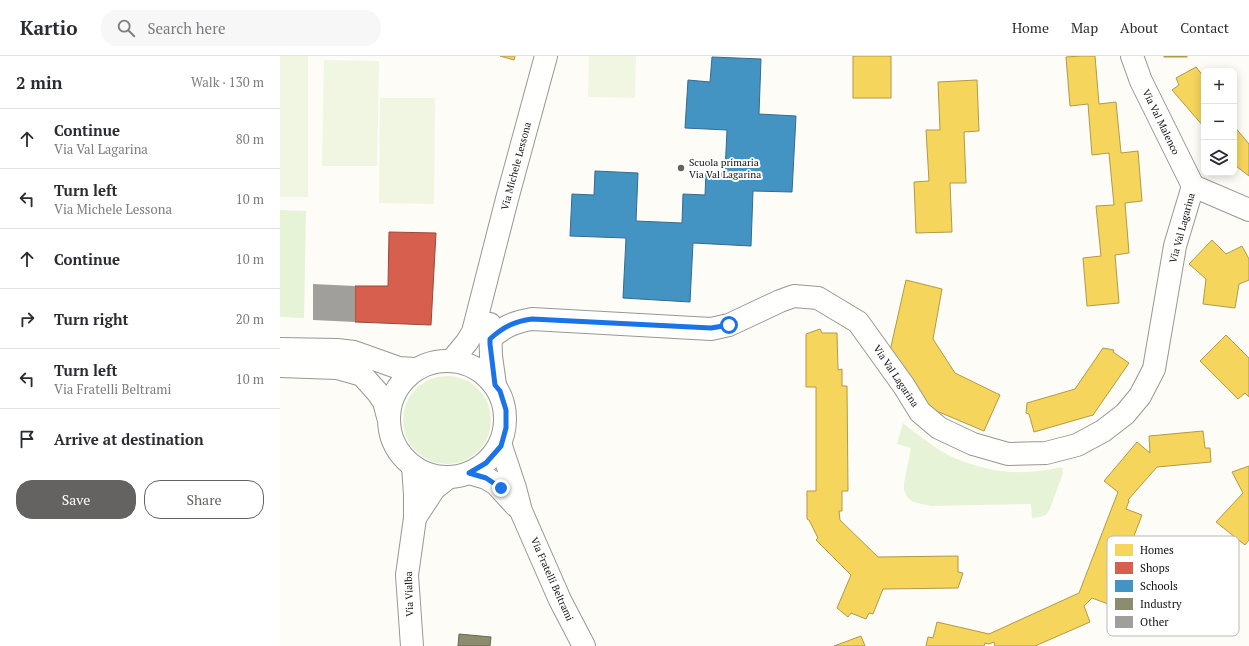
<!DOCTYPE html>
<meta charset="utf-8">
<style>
:root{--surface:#fff;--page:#f7f7f7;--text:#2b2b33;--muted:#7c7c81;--line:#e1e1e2;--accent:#646362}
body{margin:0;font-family:"PT Serif",serif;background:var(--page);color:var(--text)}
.controls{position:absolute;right:12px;top:12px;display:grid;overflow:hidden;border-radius:8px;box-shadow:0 2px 10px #0003}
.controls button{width:36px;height:36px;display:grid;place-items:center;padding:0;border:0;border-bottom:1px solid var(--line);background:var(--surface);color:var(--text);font:20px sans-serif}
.stop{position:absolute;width:12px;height:12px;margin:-9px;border:3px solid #1a73e8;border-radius:50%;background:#fff}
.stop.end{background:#1a73e8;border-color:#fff;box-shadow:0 1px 4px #0008}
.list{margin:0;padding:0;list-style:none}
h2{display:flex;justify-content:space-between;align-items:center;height:52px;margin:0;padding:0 16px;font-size:17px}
h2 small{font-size:13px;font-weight:400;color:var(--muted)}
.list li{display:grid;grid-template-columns:26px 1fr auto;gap:12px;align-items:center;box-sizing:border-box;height:60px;padding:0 16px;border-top:1px solid var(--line)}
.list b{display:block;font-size:15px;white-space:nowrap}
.list p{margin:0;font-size:13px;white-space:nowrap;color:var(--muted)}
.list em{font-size:13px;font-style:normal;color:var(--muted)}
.actions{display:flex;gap:8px;padding:12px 16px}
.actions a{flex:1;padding:9px 0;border:1px solid var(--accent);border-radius:16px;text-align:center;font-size:14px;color:var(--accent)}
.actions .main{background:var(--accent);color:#fff}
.icon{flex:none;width:22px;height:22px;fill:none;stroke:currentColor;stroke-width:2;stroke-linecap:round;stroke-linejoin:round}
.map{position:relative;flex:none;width:969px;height:590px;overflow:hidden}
header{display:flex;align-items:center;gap:24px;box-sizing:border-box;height:56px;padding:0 20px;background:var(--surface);border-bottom:1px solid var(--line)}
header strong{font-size:19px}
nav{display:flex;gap:22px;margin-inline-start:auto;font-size:14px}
.search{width:280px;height:36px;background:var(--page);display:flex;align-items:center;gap:10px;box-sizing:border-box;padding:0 14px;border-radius:16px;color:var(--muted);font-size:15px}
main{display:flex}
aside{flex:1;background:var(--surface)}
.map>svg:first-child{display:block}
</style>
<header>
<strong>Kartio</strong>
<div class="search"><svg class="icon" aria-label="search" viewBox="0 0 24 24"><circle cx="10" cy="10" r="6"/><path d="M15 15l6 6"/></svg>Search here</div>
<nav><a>Home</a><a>Map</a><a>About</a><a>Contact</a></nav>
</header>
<main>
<aside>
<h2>2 min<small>Walk · 130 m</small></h2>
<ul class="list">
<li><svg class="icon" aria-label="ahead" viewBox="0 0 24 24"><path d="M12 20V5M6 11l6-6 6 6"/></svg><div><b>Continue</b><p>Via Val Lagarina</p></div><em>80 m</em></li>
<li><svg class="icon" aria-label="left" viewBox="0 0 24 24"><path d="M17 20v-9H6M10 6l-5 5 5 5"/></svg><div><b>Turn left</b><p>Via Michele Lessona</p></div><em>10 m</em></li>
<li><svg class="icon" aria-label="ahead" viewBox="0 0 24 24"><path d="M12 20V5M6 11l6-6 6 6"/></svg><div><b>Continue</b></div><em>10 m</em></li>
<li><svg class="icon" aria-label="right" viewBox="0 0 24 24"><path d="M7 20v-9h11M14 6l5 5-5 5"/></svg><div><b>Turn right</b></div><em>20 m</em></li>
<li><svg class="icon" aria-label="left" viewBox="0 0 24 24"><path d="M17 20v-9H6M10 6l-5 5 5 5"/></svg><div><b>Turn left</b><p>Via Fratelli Beltrami</p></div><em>10 m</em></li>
<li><svg class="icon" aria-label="arrive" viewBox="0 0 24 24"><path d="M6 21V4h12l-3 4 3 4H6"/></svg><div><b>Arrive at destination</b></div></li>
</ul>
<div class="actions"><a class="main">Save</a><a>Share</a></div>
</aside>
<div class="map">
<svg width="969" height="590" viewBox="0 0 969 590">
<rect width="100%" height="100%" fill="#fdfcf7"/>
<g fill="#e7f3d7">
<polygon points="0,154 26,155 24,262 0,261"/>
<circle cx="167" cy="364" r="44"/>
<path d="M623 367C637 378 652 390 668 399 673 402 680 404 685 406 717 418 749 419 782 411L783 417 770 453 766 459 760 461 752 462 751 448 651 450 633 446 627 441 624 434V427L631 392 617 388Z"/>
</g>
<g fill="#f0f6e1">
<rect x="0" y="0" width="28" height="141"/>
<polygon points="309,0 356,0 355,42 308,41"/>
<polygon points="44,4 99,5 97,110 42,110"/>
<polygon points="100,42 155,42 154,148 99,147"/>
</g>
<g fill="#f6d55c" stroke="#b19a46">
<polygon points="220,0 235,0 234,4"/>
<rect x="573" y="0" width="38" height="42"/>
<polygon points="801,0 815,0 819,48 836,46 841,97 858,95 862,145 845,147 849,197 835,199 839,247 807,250 803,202 821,200 816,150 834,149 829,97 812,99 808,48 790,50 786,1"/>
<rect x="884" y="0" width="23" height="1"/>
<polygon points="916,11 924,21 924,71 892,34 899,29 896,22"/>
<polygon points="697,24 699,75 684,76 686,127 670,127 672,176 636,177 634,126 649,125 646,74 660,74 658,26"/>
<polygon points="954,70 969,88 969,120 956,110 954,112"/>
<polygon points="932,184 946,198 962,190 969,203 969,224 959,228 955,252 923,248 926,223 909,208"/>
<polygon points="626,224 662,233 653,283 675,317 720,339 704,375 647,351 610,295"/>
<polygon points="540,273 542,277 557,277 558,314 562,313 562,330 567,330 568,435 562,435 562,455 559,455 560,464 598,501 678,500 678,516 683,517 678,532 603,533 593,558 589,557 586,563 571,557 568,561 557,552 571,519 536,484 538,482 529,464 527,463 527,435 536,435 536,331 526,331 526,278"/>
<polygon points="946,279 969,302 969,341 965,337 958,343 920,305"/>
<polygon points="823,292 834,294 833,296 849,307 813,359 754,376 749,358 746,357 747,347 795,333"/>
<polygon points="923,375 925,392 930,392 931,406 877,411 848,444 849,445 846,453 862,459 828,548 812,542 804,550 810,566 755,590 715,590 714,586 709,588 705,587 704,590 646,590 648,581 653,582 657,566 709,578 799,537 838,436 824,425 857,386 870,397 869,380"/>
<polygon points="969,410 969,484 965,489 936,466 963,437 952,416"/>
<polygon points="581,580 585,590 554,590"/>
</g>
<polygon fill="#d6604d" stroke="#9b483b" points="109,176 156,177 151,269 75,266 75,230 108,230"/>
<polygon fill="#4393c3" stroke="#346c8e" points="432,1 481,3 479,58 516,60 512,136 473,135 471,190 413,187 410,246 343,242 346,182 290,180 292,138 314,139 315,115 358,117 356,165 402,167 403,138 425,139 426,116 445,116 447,74 405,72 408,24 430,26"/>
<polygon fill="#8c8c6e" stroke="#676752" points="179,578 211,581 210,590 178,590"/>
<polygon fill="#a19f9c" points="33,228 75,230 75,266 33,264"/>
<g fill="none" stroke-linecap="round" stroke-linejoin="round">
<defs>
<g id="minor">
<polyline points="852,0 861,25 913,130"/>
<polyline points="913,130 969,154"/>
<polyline points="210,268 211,300 215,329"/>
<path d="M210 283C223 271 234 266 252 263L431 273 449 269 500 245 514 240 538 242 578 266 624 330 640 356 659 372 693 388 728 398 766 397 797 389 823 375 845 358 860 340 874 313 895 190 913 130"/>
<polyline points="0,293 57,294 74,296 119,312 135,313"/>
<polyline points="172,304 187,286 193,276 227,143 266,0"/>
<circle cx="167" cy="363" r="58"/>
<polyline points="0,310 57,312 82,319 98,337 104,346 108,361"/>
<polyline points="221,390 235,432 241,455 280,544 304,590"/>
<polyline points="189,417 206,422 216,428 236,450"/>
<polyline points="135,462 154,433 169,421"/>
<polyline points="132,590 127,519 135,462 135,439 133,410"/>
</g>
</defs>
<use href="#minor" stroke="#979795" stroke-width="24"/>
<use href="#minor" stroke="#fffffe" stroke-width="22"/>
</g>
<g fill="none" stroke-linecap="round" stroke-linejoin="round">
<path stroke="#1a73e8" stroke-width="5" d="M221 432 206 422 189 417 206 407 221 390 226 372V354L220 335 215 329 210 288V283C223 271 235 265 252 263L431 272 449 269"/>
</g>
<circle fill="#646362" stroke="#fff" stroke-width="1.5" cx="401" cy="112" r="4"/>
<g text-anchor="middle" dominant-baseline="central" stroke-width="4" stroke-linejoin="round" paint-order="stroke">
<g font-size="10" fill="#111" stroke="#fff">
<text transform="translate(881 66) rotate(64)">Via Val Malenco</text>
<text transform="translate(236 110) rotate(-75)">Via Michele Lessona</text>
<text transform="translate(902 172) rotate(-75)">Via Val Lagarina</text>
<text transform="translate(616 320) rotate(56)">Via Val Lagarina</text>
<text transform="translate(272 523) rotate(66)">Via Fratelli Beltrami</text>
<text transform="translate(129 538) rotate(-92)">Via Vialba</text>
</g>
<g font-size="10" fill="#111" stroke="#fff" text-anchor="start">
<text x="409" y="106">Scuola primaria<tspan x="409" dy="12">Via Val Lagarina</tspan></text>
</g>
</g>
<rect x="827" y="480" width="132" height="100" rx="6" fill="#fff" stroke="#b8b8b8" stroke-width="1"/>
<rect x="835" y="488" width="18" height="12" fill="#f6d55c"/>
<rect x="835" y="506" width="18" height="12" fill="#d6604d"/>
<rect x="835" y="524" width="18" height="12" fill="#4393c3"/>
<rect x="835" y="542" width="18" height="12" fill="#8c8c6e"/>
<rect x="835" y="560" width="18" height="12" fill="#a19f9c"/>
<g font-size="11" fill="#111">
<text x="860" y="498">Homes</text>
<text x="860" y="516">Shops</text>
<text x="860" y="534">Schools</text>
<text x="860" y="552">Industry</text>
<text x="860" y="570">Other</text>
</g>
</svg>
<div class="controls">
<button>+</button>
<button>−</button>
<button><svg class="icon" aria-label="layers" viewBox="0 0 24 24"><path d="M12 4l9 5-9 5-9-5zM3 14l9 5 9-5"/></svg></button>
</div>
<div class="stop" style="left:449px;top:269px"></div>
<div class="stop end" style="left:221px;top:432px"></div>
</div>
</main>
